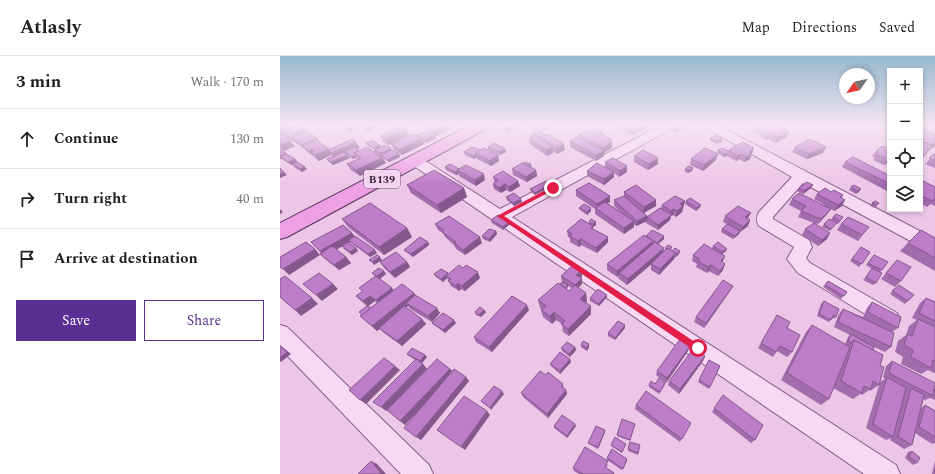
<!DOCTYPE html>
<meta charset="utf-8">
<style>
:root{--surface:#fff;--page:#f2f2f2;--text:#222;--muted:#767676;--line:#e0e0e0;--accent:#5a2f93}
body{margin:0;font-family:Spectral,serif;background:var(--page);color:var(--text)}
.controls{position:absolute;right:12px;top:12px;display:grid;overflow:hidden;border-radius:0px;box-shadow:0 2px 6px #0003}
.controls button{width:36px;height:36px;display:grid;place-items:center;padding:0;border:0;border-bottom:1px solid var(--line);background:var(--surface);color:var(--text);font:20px sans-serif}
.compass{position:absolute;left:559px;top:12px;width:36px;height:36px;border-radius:50%;background:var(--surface);box-shadow:0 2px 6px #0003;rotate:236deg}
.stop{position:absolute;width:12px;height:12px;margin:-9px;border:3px solid #e11d48;border-radius:50%;background:#fff}
.stop.end{background:#e11d48;border-color:#fff;box-shadow:0 1px 4px #0008}
.list{margin:0;padding:0;list-style:none}
h2{display:flex;justify-content:space-between;align-items:center;height:52px;margin:0;padding:0 16px;font-size:17px}
h2 small{font-size:13px;font-weight:400;color:var(--muted)}
.list li{display:grid;grid-template-columns:26px 1fr auto;gap:12px;align-items:center;box-sizing:border-box;height:60px;padding:0 16px;border-top:1px solid var(--line)}
.list b{display:block;font-size:15px;white-space:nowrap}
.list em{font-size:13px;font-style:normal;color:var(--muted)}
.actions{display:flex;gap:8px;padding:12px 16px}
.actions a{flex:1;padding:9px 0;border:1px solid var(--accent);border-radius:0px;text-align:center;font-size:14px;color:var(--accent)}
.actions .main{background:var(--accent);color:#fff}
.icon{flex:none;width:22px;height:22px;fill:none;stroke:currentColor;stroke-width:2;stroke-linecap:round;stroke-linejoin:round}
.map{position:relative;flex:none;width:655px;height:418px;overflow:hidden}
header{display:flex;align-items:center;gap:24px;box-sizing:border-box;height:56px;padding:0 20px;background:var(--surface);border-bottom:1px solid var(--line)}
header strong{font-size:19px}
nav{display:flex;gap:22px;margin-inline-start:auto;font-size:14px}
main{display:flex}
aside{flex:1;background:var(--surface)}
.map>svg:first-child{display:block}
</style>
<header>
<strong>Atlasly</strong>
<nav><a>Map</a><a>Directions</a><a>Saved</a></nav>
</header>
<main>
<aside>
<h2>3 min<small>Walk · 170 m</small></h2>
<ul class="list">
<li><svg class="icon" aria-label="ahead" viewBox="0 0 24 24"><path d="M12 20V5M6 11l6-6 6 6"/></svg><div><b>Continue</b></div><em>130 m</em></li>
<li><svg class="icon" aria-label="right" viewBox="0 0 24 24"><path d="M7 20v-9h11M14 6l5 5-5 5"/></svg><div><b>Turn right</b></div><em>40 m</em></li>
<li><svg class="icon" aria-label="arrive" viewBox="0 0 24 24"><path d="M6 21V4h12l-3 4 3 4H6"/></svg><div><b>Arrive at destination</b></div></li>
</ul>
<div class="actions"><a class="main">Save</a><a>Share</a></div>
</aside>
<div class="map">
<svg width="655" height="418" viewBox="0 0 655 418">
<rect width="100%" height="100%" fill="#ecc6e7"/>
<g fill="none" stroke-linecap="round" stroke-linejoin="round">
<defs>
<g id="minor">
<polygon points="382,69 398,69 232,161 616,409 620,418 584,418 131,108 129,105 131,102 136,101 141,102 220,153"/>
<path d="M421 69H437L655 183V197L649 195 523 127 493 161V163L529 184 532 191 526 202 530 207 617 257 620 263 617 269 610 272 603 269 518 217 507 203 514 191 479 170C476 165 476 161 479 156L512 121Z"/>
<polygon points="0,269 7,271 149,409 153,418 121,418 0,292"/>
</g>
<polygon id="major" points="191,69 210,69 208,72 7,181 0,183 0,167"/>
</defs>
<use href="#minor" stroke="#865c87" stroke-width="2"/>
<use href="#major" stroke="#513055" stroke-width="2"/>
<use href="#minor" fill="#f7d9f3" fill-rule="evenodd"/>
<use href="#major" fill="#eea0e4" fill-rule="evenodd"/>
</g>
<g fill="#a36cad" fill-rule="evenodd">
<path d="M0 69 26 74 21 76 40 87 49 93 80 92 77 93 79 95 95 97 94 95 95 94 88 90 86 87 112 94 119 98 120 101 109 106 103 102 106 107 80 120 71 114 67 108 78 103 77 102 73 103 68 99 70 102 53 109 49 106 47 103 53 100 51 99 39 105 35 102 34 100H33L26 95 25 93 4 80 15 90 4 95 0 92ZM12 73 14 76H5Z"/>
<polygon points="84,69 99,69 89,76 83,74 82,71"/>
<polygon points="155,69 156,82 146,87 143,85 144,88 122,99 114,94 111,88 150,76 148,73"/>
<polygon points="270,69 270,72 261,76 285,94 277,98 273,95 273,97 267,100 250,88 249,82 252,81 252,78 259,75 254,72 253,70"/>
<polygon points="368,69 368,71 352,79 335,70"/>
<polygon points="407,69 395,77 390,75 391,72"/>
<polygon points="642,69 646,69 648,70 646,73 642,75 640,75 640,73"/>
<polygon points="475,70 507,81 495,87 488,83 486,84 481,81 482,80 473,75"/>
<polygon points="64,71 76,72 70,76 66,74"/>
<polygon points="223,71 236,72 227,76 224,74"/>
<polygon points="323,74 323,77 322,78 331,83 332,92 324,97 324,100 316,105 290,91 290,85 299,81 298,79 311,75"/>
<polygon points="655,78 655,90 650,93 640,105 640,80"/>
<polygon points="129,79 108,89 103,86 100,80"/>
<polygon points="430,82 442,83 442,86 436,88 430,84"/>
<polygon points="208,91 226,96 220,99 208,94"/>
<polygon points="515,91 543,97 527,103 512,96"/>
<polygon points="474,92 470,103 464,106 459,103 456,105 447,100 444,101 437,97 438,94 448,95 449,94"/>
<polygon points="606,92 610,92 610,108 607,107 604,109 593,104 595,102 592,100 596,95"/>
<polygon points="0,93 7,98 15,103 17,105 11,109 2,103 0,103"/>
<polygon points="201,94 218,99 219,105 211,110 197,103 197,101 194,103 185,99 184,96"/>
<polygon points="655,97 655,112 645,108"/>
<polygon points="354,100 378,108 368,114 354,106"/>
<polygon points="411,103 436,104 423,115 410,109"/>
<polygon points="325,106 347,110 347,116 339,121 334,117 334,121 324,129 307,120 307,115 325,111"/>
<polygon points="565,106 610,120 610,133 607,135 562,111"/>
<polygon points="12,108 27,113 22,116 14,111"/>
<polygon points="243,108 251,108 252,111 250,112 256,114 257,120 247,126 233,119 232,113"/>
<polygon points="165,111 179,113 205,124 196,130 179,120 179,118 176,119 166,114"/>
<polygon points="405,113 412,115 408,117 405,116"/>
<polygon points="213,121 240,130 230,136 226,134 221,137 214,133 213,128 215,127"/>
<polygon points="640,126 655,131 655,150 651,148 647,151 640,147"/>
<polygon points="270,128 270,131 255,139 251,136 250,133"/>
<polygon points="127,129 184,132 187,141 161,157 131,137"/>
<polygon points="571,131 581,133 579,136 576,138 569,134"/>
<polygon points="519,132 531,132 523,138 517,135"/>
<polygon points="296,134 330,146 327,147 342,157 334,150 334,144 344,140 344,136 376,144 376,150 364,157 367,160 367,165 356,170 354,168 354,171 344,178 315,158 315,153 296,140"/>
<polygon points="551,136 563,139 562,142 562,150 554,155 551,153 547,158 538,168 534,167 547,183 538,190 522,179 525,173 534,167 518,161 521,155 509,149 512,143 545,149 534,143 537,138"/>
<polygon points="226,141 241,143 242,146 234,150 227,144"/>
<polygon points="405,145 402,156 396,161 393,159 391,160 390,164 378,174 366,167 367,161 381,152 382,149"/>
<polygon points="406,145 420,151 416,155 405,148"/>
<polygon points="595,145 597,150 595,152 590,150 592,147"/>
<polygon points="299,152 311,152 311,155 307,159 300,154"/>
<polygon points="445,160 468,163 470,164 468,170 460,176 459,178 453,183 441,176 442,173 447,168 443,166"/>
<polygon points="553,161 561,164 558,168 557,167 550,175 542,171 544,168 551,164"/>
<polygon points="62,163 127,172 132,181 104,199 68,171"/>
<polygon points="211,164 230,165 230,168 223,174 212,167"/>
<polygon points="309,166 316,166 316,169 313,171 313,173 328,186 317,197 301,189 299,191 290,186 290,182 288,181 287,175 309,167"/>
<polygon points="155,168 202,187 185,199 176,193 174,189 165,181 163,177 158,174"/>
<polygon points="561,168 589,171 578,185 557,174"/>
<polygon points="216,175 217,178 210,186 203,183 202,180"/>
<polygon points="72,177 74,180 97,197 90,201 70,186 69,187 76,192 78,195 72,199 64,193 62,190 56,194 66,201 71,207 59,214 45,203 40,198 41,197 31,186"/>
<polygon points="366,180 384,180 384,183 378,188 383,196 385,195 385,192 392,191 391,195 400,195 399,198 396,201 395,201 394,203 379,219 371,214 371,208 375,205 347,229 338,222 339,219 337,221 327,214 327,208"/>
<polygon points="655,182 655,215 620,195 628,187"/>
<polygon points="148,186 149,189 133,201 126,196 124,194"/>
<polygon points="433,190 447,193 446,195 442,198 445,200 442,206 443,214 438,220 429,215 427,217 416,211 417,208 412,205 413,199 432,192"/>
<polygon points="581,191 590,196 579,211 570,205"/>
<polygon points="594,199 602,214 600,216 596,227 593,229 583,224 592,213 586,209"/>
<polygon points="617,204 621,225 615,231 601,223"/>
<polygon points="100,206 127,206 130,211 115,222 104,212"/>
<path d="M104 215 106 218 100 223 114 234 136 240 160 257 152 266 130 253 128 250 126 252 142 263 146 268 122 290 104 277 100 273 97 275 80 260 82 259 79 256 87 250 81 245 76 240 83 235 79 232 95 220 92 217ZM95 245 97 247 91 252 88 250Z"/>
<polygon points="154,218 168,218 200,222 185,235 181,233 179,235 171,230 167,222 163,226 156,221"/>
<path d="M281 220H302L300 221 302 222V228L298 232 307 245 306 246 311 258 289 280 283 276 282 268 276 264 272 268 263 261 261 254 262 253 260 252 258 244 280 228 282 226ZM288 230 292 232 289 235 287 233 288 231Z"/>
<polygon points="548,225 567,236 561,243 543,231"/>
<polygon points="619,229 634,239 625,248 610,238"/>
<polygon points="453,230 450,235 424,272 414,266 416,261"/>
<polygon points="327,241 319,250 310,245 310,242"/>
<polygon points="646,242 655,246 655,270 654,271 655,271 655,317 654,317 648,314 641,318 621,308 623,301 615,296 618,285 626,279 629,270 637,264 632,262 640,247"/>
<polygon points="544,245 556,261 554,263 552,262 549,266 537,260 541,248"/>
<polygon points="592,246 618,272 612,276 611,291 605,296 594,291 593,294 600,310 599,329 590,335 589,334 582,339 580,338 573,343 553,332 549,343 541,349 501,324 526,276 532,269 565,288 568,281 570,279 554,271 559,258 563,253 583,261 587,252"/>
<polygon points="204,254 206,256 201,261 196,259 195,256"/>
<polygon points="249,254 212,296 196,286 194,281"/>
<polygon points="497,259 512,296 507,301 497,295 493,301 478,292"/>
<polygon points="152,267 176,267 165,277 154,269"/>
<polygon points="345,272 335,284 328,280 328,277"/>
<polygon points="301,289 309,291 307,295 301,291"/>
<polygon points="295,291 296,294 290,301 282,295 281,292"/>
<polygon points="408,295 386,327 376,319 377,315"/>
<polygon points="127,298 145,299 147,301 142,307 147,313 130,331 172,315 186,321 189,325 141,384 143,349 125,369 107,354 106,355 135,304 129,300"/>
<polygon points="425,300 423,305 399,338 388,329 389,325"/>
<polygon points="290,303 291,306 280,318 271,310 270,308"/>
<polygon points="429,304 440,310 429,333 418,326"/>
<polygon points="612,305 655,334 655,344 650,342 645,344 643,343 641,352 645,349 655,355 655,387 652,388 635,377 632,389 624,393 610,384 611,382 606,384 586,372 600,326 605,323 603,321 606,310"/>
<polygon points="266,319 283,328 284,333 286,334 287,338 268,362 243,341 241,337"/>
<polygon points="375,328 385,329 379,338 369,331 369,329"/>
<polygon points="443,339 475,384 471,387 432,356"/>
<polygon points="356,349 411,367 400,386 355,353"/>
<polygon points="355,368 350,385 337,380 337,379"/>
<polygon points="274,370 296,370 287,382 274,372"/>
<polygon points="325,376 318,393 309,388 308,387"/>
<polygon points="350,386 360,389 358,399 348,395"/>
<polygon points="346,388 342,397 331,390 331,389"/>
<polygon points="632,395 637,407 633,409 625,402 628,396"/>
<polygon points="327,402 347,405 342,414 327,404"/>
<polygon points="655,404 655,418 652,418"/>
<polygon points="328,408 326,412 334,417 334,418 299,418 294,415 293,412"/>
</g>
<g fill="#85588d">
<polygon points="11,69 13,72 0,78 0,74"/>
<polygon points="93,69 99,69 89,76 87,73"/>
<polygon points="164,69 177,69 155,81 153,75"/>
<polygon points="234,69 235,69 236,72 227,76 227,73"/>
<polygon points="269,69 270,69 270,72 261,76 260,74"/>
<polygon points="361,69 368,69 368,71 352,79 353,74"/>
<polygon points="403,69 407,69 395,77 395,74"/>
<polygon points="75,70 76,72 70,76 68,73"/>
<polygon points="648,70 646,73 642,75 644,73"/>
<polygon points="25,71 26,74 21,76 22,77 18,79 16,76 19,74"/>
<polygon points="126,73 129,79 108,89 105,83"/>
<polygon points="323,74 323,77 320,80 320,77"/>
<polygon points="509,76 507,81 495,87 497,81"/>
<polygon points="490,78 488,83 486,84 488,79"/>
<polygon points="155,79 156,82 146,87 145,84"/>
<polygon points="37,82 41,88 24,91 22,89"/>
<polygon points="142,82 144,88 122,99 119,94"/>
<polygon points="331,83 331,87 332,86 332,92 324,97 324,100 316,105 316,99 323,95 323,92 329,84"/>
<polygon points="442,83 442,86 436,88 437,85"/>
<polygon points="10,85 15,90 4,95 0,90 0,89"/>
<polygon points="76,86 80,92 68,97 65,95 67,97 55,102 52,97"/>
<polygon points="655,87 655,90 650,93 640,105 652,89"/>
<polygon points="284,88 285,94 277,98 276,92"/>
<polygon points="100,89 101,92 96,94 94,92"/>
<polygon points="273,91 273,97 267,100 266,94"/>
<polygon points="546,91 543,97 527,103 529,98"/>
<polygon points="111,92 112,95 103,100 102,97"/>
<polygon points="474,92 470,103 464,106 466,101 469,96"/>
<polygon points="32,93 35,99 48,94 51,99 39,105 35,99 31,97 34,100 33,100 29,95"/>
<polygon points="225,93 226,96 220,99 219,96"/>
<polygon points="6,97 8,100 0,101 2,103 0,103 0,99"/>
<polygon points="448,97 447,100 444,101 444,98"/>
<polygon points="119,98 120,101 109,106 108,104"/>
<polygon points="196,98 197,101 194,103 193,100"/>
<polygon points="438,98 436,104 423,115 424,109"/>
<polygon points="461,98 459,103 456,105 457,100"/>
<polygon points="68,99 70,102 53,109 51,106"/>
<polygon points="75,99 77,102 73,103 71,101"/>
<polygon points="218,99 219,105 211,110 209,105"/>
<polygon points="102,102 106,107 80,120 76,114"/>
<polygon points="378,102 378,108 368,114 369,108"/>
<polygon points="610,102 607,107 604,109 608,103"/>
<polygon points="15,103 17,105 11,109 8,106"/>
<polygon points="347,110 347,116 339,121 340,115"/>
<polygon points="25,111 27,113 22,116 20,113"/>
<polygon points="413,112 412,115 408,117 409,115"/>
<polygon points="256,114 257,120 247,126 246,121"/>
<polygon points="178,115 179,118 176,119 175,116"/>
<polygon points="4,116 7,119 0,122 0,118"/>
<polygon points="334,116 334,121 324,129 324,123"/>
<polygon points="204,118 205,124 196,130 195,124"/>
<polygon points="238,125 240,130 230,136 229,131"/>
<polygon points="225,128 226,134 221,137 219,132"/>
<polygon points="270,128 270,131 255,139 255,137"/>
<polygon points="533,129 531,132 523,138 524,135"/>
<polygon points="184,132 187,141 161,157 157,149"/>
<polygon points="330,140 330,146 318,154 317,148"/>
<polygon points="241,143 242,146 234,150 233,147"/>
<polygon points="376,144 376,150 363,157 364,151"/>
<polygon points="565,144 562,150 554,155 558,149"/>
<polygon points="405,145 402,156 396,161 397,155 400,148"/>
<polygon points="421,149 420,151 416,155 417,152"/>
<polygon points="311,152 311,155 307,159 307,156"/>
<polygon points="0,153 3,156 0,158"/>
<polygon points="394,153 393,159 391,160 390,164 378,174 378,169 390,160 391,155"/>
<polygon points="551,153 547,158 538,168 541,163"/>
<polygon points="471,157 468,162 463,167 465,161"/>
<polygon points="367,160 367,165 356,170 357,165"/>
<polygon points="470,164 468,170 460,176 463,171"/>
<polygon points="230,165 230,168 223,174 223,171"/>
<polygon points="354,165 354,171 344,178 344,172"/>
<polygon points="316,166 316,169 313,171 313,176 311,172 313,170 313,168"/>
<polygon points="127,172 132,181 104,199 99,191"/>
<polygon points="216,175 217,178 210,186 209,183"/>
<polygon points="460,175 459,178 453,183 455,180"/>
<polygon points="72,177 76,182 68,184 70,186 45,200 40,195"/>
<polygon points="550,177 547,183 538,190 542,184"/>
<polygon points="384,180 384,183 376,190 377,187"/>
<polygon points="200,181 202,187 185,199 183,194"/>
<polygon points="328,181 328,186 317,197 316,192"/>
<polygon points="301,183 301,189 299,191 298,185"/>
<polygon points="373,185 372,191 339,217 339,219 337,221 337,215"/>
<polygon points="148,186 149,189 133,201 131,198"/>
<polygon points="76,192 78,195 72,199 70,196"/>
<polygon points="384,192 383,198 347,229 348,223"/>
<polygon points="35,193 40,199 9,219 3,213"/>
<polygon points="447,193 446,195 441,199 442,196"/>
<polygon points="95,194 97,197 90,201 88,198"/>
<polygon points="400,195 399,198 396,201 397,198"/>
<polygon points="396,197 394,203 379,219 380,213"/>
<polygon points="445,200 443,205 439,211 441,205"/>
<polygon points="66,201 71,207 59,214 54,209"/>
<polygon points="100,201 102,204 94,209 92,206"/>
<polygon points="127,206 130,211 115,222 110,216"/>
<polygon points="445,208 443,214 438,220 440,215"/>
<polygon points="431,209 429,215 427,217 428,211"/>
<polygon points="302,214 302,220 297,225 296,219"/>
<polygon points="104,215 106,218 99,223 97,220"/>
<polygon points="198,216 200,222 185,235 182,230"/>
<polygon points="168,217 169,220 166,220 167,222 163,226 161,223"/>
<polygon points="302,222 302,228 295,235 295,229"/>
<polygon points="178,227 181,233 179,235 176,230"/>
<polygon points="53,228 58,233 42,245 36,239"/>
<polygon points="453,230 450,235 424,272 426,267"/>
<polygon points="112,232 116,237 100,249 96,244"/>
<polygon points="134,237 138,242 126,247 128,250 97,275 92,270"/>
<polygon points="306,237 307,245 301,250 300,243"/>
<polygon points="327,239 327,241 319,250 318,248"/>
<polygon points="90,240 95,245 88,250 83,245"/>
<polygon points="32,242 38,248 21,260 15,254"/>
<polygon points="247,249 249,254 212,296 209,291"/>
<polygon points="311,250 311,258 289,280 288,273"/>
<polygon points="157,252 160,257 152,266 148,260"/>
<polygon points="204,254 206,256 201,261 199,259"/>
<polygon points="274,256 276,264 272,268 270,260"/>
<polygon points="142,263 146,268 122,290 117,285"/>
<polygon points="174,264 176,267 165,277 163,274"/>
<polygon points="345,269 345,272 335,284 335,282"/>
<polygon points="309,288 309,291 307,295 306,292"/>
<polygon points="0,289 11,298 1,306 0,305"/>
<polygon points="410,290 408,295 386,327 387,322"/>
<polygon points="295,291 296,294 290,301 289,298"/>
<polygon points="145,299 147,301 142,307 140,305"/>
<polygon points="425,300 423,305 399,338 400,333"/>
<polygon points="290,303 291,306 280,318 280,315"/>
<polygon points="143,308 147,313 106,355 101,351"/>
<polygon points="115,310 120,314 86,348 80,344"/>
<polygon points="170,313 174,317 125,369 120,365"/>
<polygon points="186,321 189,325 141,384 136,381"/>
<polygon points="286,334 287,338 268,362 267,358"/>
<polygon points="222,335 224,338 211,354 210,352"/>
<polygon points="207,355 210,359 185,394 181,391"/>
<polygon points="295,368 296,370 287,382 287,380"/>
<polygon points="325,374 325,376 318,393 318,391"/>
<polygon points="91,405 97,408 106,418 99,418"/>
</g>
<g fill="#be7dc9" stroke="#85588d">
<polygon points="0,69 11,69 0,74"/>
<polygon points="19,69 22,69 25,71 19,74 20,74 16,76 12,73"/>
<polygon points="67,69 74,69 75,70 68,73 64,71"/>
<polygon points="84,69 93,69 87,73 82,71"/>
<polygon points="155,69 164,69 153,75 148,73"/>
<polygon points="227,69 234,69 227,73 223,71"/>
<polygon points="345,69 361,69 353,74"/>
<polygon points="395,69 403,69 395,74 391,72"/>
<polygon points="487,69 495,69 509,76 497,81 490,78 488,79 483,76 485,75 475,70"/>
<polygon points="642,69 646,69 648,70 644,73 641,72"/>
<polygon points="121,70 126,73 105,83 100,80"/>
<polygon points="253,70 253,69 269,69 260,74"/>
<polygon points="317,72 323,74 320,77 314,74"/>
<polygon points="10,74 18,79 11,81 13,83 12,84 2,77"/>
<polygon points="308,74 311,75 313,74 331,83 329,84 332,86 323,92 298,79"/>
<polygon points="26,75 37,82 22,89 11,81"/>
<polygon points="147,75 155,79 145,84 137,79"/>
<polygon points="259,75 265,79 260,81 260,82 255,79 254,80 252,78"/>
<polygon points="647,75 655,78 655,87 652,89 640,84 641,82 640,82 640,80 644,76"/>
<polygon points="0,77 10,85 0,89"/>
<polygon points="133,78 142,82 119,94 111,88"/>
<polygon points="268,78 284,88 276,92 260,81"/>
<polygon points="255,79 273,91 266,94 249,82"/>
<polygon points="436,79 442,83 437,85 430,82"/>
<polygon points="297,81 324,95 316,99 290,85"/>
<polygon points="73,83 76,86 52,97 48,94"/>
<polygon points="530,83 546,91 529,98 515,91"/>
<polygon points="36,84 49,93 35,99 31,97 34,95 32,93 29,95 22,90"/>
<polygon points="92,85 100,89 94,92 86,87"/>
<polygon points="640,85 652,90 644,100 640,98"/>
<polygon points="463,86 474,92 469,96 472,97 466,101 461,98 457,100 449,94"/>
<polygon points="214,87 225,93 219,96 208,91"/>
<polygon points="104,89 111,92 102,97 94,95"/>
<polygon points="602,90 606,92 608,90 610,92 610,102 608,103 597,99 599,96 596,95"/>
<polygon points="75,91 79,95 74,97 75,99 71,101 65,95"/>
<polygon points="87,91 102,102 76,114 67,108 81,102 74,97"/>
<polygon points="192,91 201,94 196,97 196,98 193,100 184,96"/>
<polygon points="204,92 218,99 209,105 196,97"/>
<polygon points="425,92 438,98 424,109 411,103"/>
<polygon points="443,92 448,95 448,97 444,98 438,94"/>
<polygon points="0,93 6,97 0,99"/>
<polygon points="112,94 119,98 108,104 101,99"/>
<polygon points="363,94 378,102 369,108 354,100"/>
<polygon points="64,96 68,99 51,106 47,103"/>
<polygon points="655,97 655,105 649,102"/>
<polygon points="6,98 15,103 8,106 0,101"/>
<polygon points="573,101 610,120 610,128 565,106"/>
<polygon points="333,102 347,110 340,115 325,106"/>
<polygon points="17,106 25,111 20,113 12,108"/>
<polygon points="244,106 251,108 249,110 243,108"/>
<polygon points="242,107 256,114 246,121 232,113"/>
<polygon points="317,107 334,116 324,123 307,115"/>
<polygon points="170,108 179,113 177,114 178,115 175,116 165,111"/>
<polygon points="186,109 204,118 195,124 177,114"/>
<polygon points="409,110 413,112 409,115 405,113"/>
<polygon points="0,112 4,116 0,118"/>
<polygon points="154,114 184,132 157,149 127,129"/>
<polygon points="223,115 238,125 229,131 225,128 219,132 213,128 218,124 213,121"/>
<polygon points="266,125 270,128 255,137 250,133"/>
<polygon points="643,125 655,131 655,143 652,145 640,139 640,127"/>
<polygon points="527,126 533,129 524,135 519,132"/>
<polygon points="309,127 330,140 317,148 296,134"/>
<polygon points="356,129 376,144 364,151 344,136"/>
<polygon points="574,129 581,133 578,135 571,131"/>
<polygon points="545,132 551,136 554,134 563,139 560,141 565,144 558,149 537,138"/>
<polygon points="234,137 241,143 233,147 226,141"/>
<polygon points="519,137 551,153 541,163 521,155 526,150 512,143"/>
<polygon points="344,140 367,160 357,165 334,144"/>
<polygon points="395,140 405,145 400,148 403,150 397,155 394,153 391,155 382,149"/>
<polygon points="410,142 421,149 417,152 406,145"/>
<polygon points="595,145 599,147 597,149 592,147"/>
<polygon points="325,146 354,165 344,172 315,152"/>
<polygon points="90,147 127,172 99,191 62,163"/>
<polygon points="304,148 311,152 307,156 299,152"/>
<polygon points="458,150 471,157 465,161 470,164 463,171 445,160"/>
<polygon points="380,152 392,159 378,169 367,161"/>
<polygon points="556,158 563,161 560,165 553,161"/>
<polygon points="218,159 230,165 223,171 211,164"/>
<polygon points="169,160 200,181 183,194 174,187 176,186 162,176 164,174 155,168"/>
<polygon points="568,161 589,171 582,179 561,168"/>
<polygon points="301,163 313,170 311,172 328,181 316,192 301,183 298,185 290,180 292,178 287,175"/>
<polygon points="311,163 316,166 313,168 309,166"/>
<polygon points="549,163 557,167 551,173 544,168"/>
<polygon points="534,167 550,177 542,184 525,173"/>
<polygon points="448,168 460,175 455,180 442,173"/>
<polygon points="63,169 72,177 40,195 31,186"/>
<polygon points="209,173 216,175 209,183 202,180"/>
<polygon points="372,174 384,180 377,187 366,180"/>
<polygon points="641,174 655,182 655,202 628,187"/>
<polygon points="364,179 373,185 337,215 327,208"/>
<polygon points="75,180 95,194 88,198 68,184"/>
<polygon points="140,181 148,186 131,198 124,194"/>
<polygon points="26,186 35,193 3,213 0,211 0,201"/>
<polygon points="68,186 76,192 70,196 62,190"/>
<polygon points="375,186 384,192 348,223 339,217"/>
<polygon points="438,186 447,193 442,196 433,190"/>
<polygon points="424,188 445,200 441,205 445,208 440,215 431,209 428,211 418,205 420,203 413,199"/>
<polygon points="388,189 392,191 389,194 385,192"/>
<polygon points="52,190 66,201 54,209 40,198"/>
<polygon points="581,191 590,196 582,208 572,203"/>
<polygon points="387,192 396,197 380,213 371,208"/>
<polygon points="395,192 400,195 397,198 392,195"/>
<polygon points="116,196 127,206 110,216 100,206"/>
<polygon points="97,199 100,201 92,206 89,204"/>
<polygon points="594,199 608,206 602,214 588,207"/>
<polygon points="617,204 631,211 621,225 606,217"/>
<polygon points="179,209 183,212 186,209 198,216 182,230 178,227 176,230 168,225 171,223 166,220"/>
<polygon points="293,209 302,214 296,219 302,222 295,229 281,220"/>
<polygon points="99,212 104,215 97,220 92,217"/>
<polygon points="592,212 602,217 596,227 586,221"/>
<polygon points="161,213 168,217 161,223 154,218"/>
<polygon points="39,217 53,228 36,239 23,228"/>
<polygon points="5,220 32,242 15,254 0,241 0,223"/>
<polygon points="96,220 112,232 96,244 90,240 83,245 76,240 83,235 79,232"/>
<polygon points="443,224 453,230 426,267 416,261"/>
<polygon points="548,225 567,236 564,240 545,229"/>
<polygon points="282,226 288,228 285,232 280,228"/>
<polygon points="278,227 289,235 295,229 306,237 300,243 311,250 288,273 281,268 285,265 274,256 270,260 261,254 266,250 258,244"/>
<polygon points="122,228 134,237 92,270 80,260"/>
<polygon points="619,229 634,239 628,245 612,235"/>
<polygon points="318,233 327,239 318,248 310,242"/>
<polygon points="135,239 157,252 148,260 126,247"/>
<polygon points="232,240 247,249 209,291 194,281"/>
<polygon points="646,242 655,246 655,265 639,257"/>
<polygon points="544,245 559,253 556,261 553,259 551,264 539,258"/>
<polygon points="592,246 621,261 618,272 588,256"/>
<polygon points="87,250 91,252 82,259 79,256"/>
<polygon points="124,250 142,263 117,285 99,272"/>
<polygon points="200,251 204,254 199,259 195,256"/>
<polygon points="563,253 614,277 611,291 558,266"/>
<polygon points="163,257 174,264 163,274 152,267"/>
<polygon points="497,259 510,266 507,272 520,279 512,296 500,290 496,296 481,287"/>
<polygon points="638,263 655,271 655,305 653,304 651,312 631,301 633,294 624,289 628,278 632,280"/>
<polygon points="338,265 345,269 335,282 328,277"/>
<polygon points="532,269 570,291 549,343 507,317"/>
<polygon points="571,278 594,291 593,294 574,284 571,287 568,285"/>
<polygon points="400,283 410,290 387,322 377,315"/>
<polygon points="574,284 603,299 600,310 604,311 599,329 593,325 591,333 584,330 582,337 561,325"/>
<polygon points="303,285 309,288 306,292 301,289"/>
<polygon points="287,286 295,291 289,298 281,292"/>
<polygon points="0,290 7,296 0,302"/>
<polygon points="132,292 145,299 140,305 127,298"/>
<polygon points="414,292 425,300 400,333 389,325"/>
<polygon points="280,296 290,303 280,315 270,308"/>
<polygon points="104,302 115,310 80,344 69,334"/>
<polygon points="136,303 143,308 101,351 93,346"/>
<polygon points="157,303 170,313 120,365 107,354"/>
<polygon points="429,304 440,310 430,331 419,324"/>
<polygon points="612,305 655,327 653,340 609,317"/>
<polygon points="174,313 186,321 136,381 124,372"/>
<polygon points="260,315 266,319 268,316 283,328 281,330 286,334 267,358 241,337"/>
<polygon points="607,321 626,332 613,381 593,368"/>
<polygon points="379,322 385,327 380,336 369,329 371,325 375,328"/>
<polygon points="214,330 222,335 210,352 201,345"/>
<polygon points="631,332 644,339 632,389 618,381"/>
<polygon points="654,333 655,334 655,340 653,339"/>
<polygon points="366,335 411,367 402,383 356,349"/>
<polygon points="443,339 483,369 475,384 434,352"/>
<polygon points="184,340 207,355 181,391 157,374"/>
<polygon points="645,349 655,355 655,381 639,371"/>
<polygon points="282,359 295,368 287,380 274,370"/>
<polygon points="342,363 355,368 350,384 337,379"/>
<polygon points="316,370 325,374 318,391 308,387"/>
<polygon points="335,381 346,388 342,396 331,389"/>
<polygon points="350,386 360,389 358,397 348,393"/>
<polygon points="305,391 328,405 325,411 334,417 333,418 303,418 293,412"/>
<polygon points="332,393 347,403 343,413 327,402"/>
<polygon points="632,395 640,402 637,407 629,400"/>
<polygon points="91,405 101,417 99,418 78,418"/>
</g>
<linearGradient id="sky" x2="0" y2="1"><stop stop-color="#97b9ce"/><stop offset="0.54" stop-color="#f6e5f4"/><stop offset="1" stop-color="#f6e5f4" stop-opacity="0"/></linearGradient>
<rect width="655" height="128" fill="url(#sky)"/>
<polygon fill="#e11d48" points="273,130 276,132 275,133 224,160 421,290 421,295 415,295 217,160"/>
<g text-anchor="middle" dominant-baseline="central" stroke-width="3" stroke-linejoin="round" paint-order="stroke">
<rect fill="#f4d5f0" stroke="#6f566f" stroke-width="1" x="84" y="114" width="36" height="18" rx="3"/>
<g font-size="11" font-weight="bold" fill="#361f38">
<text x="102" y="123">B139</text>
</g>
</g>
</svg>
<div class="controls">
<button>+</button>
<button>−</button>
<button><svg class="icon" aria-label="locate" viewBox="0 0 24 24"><circle cx="12" cy="12" r="6"/><path d="M12 2v4M12 18v4M2 12h4M18 12h4"/></svg></button>
<button><svg class="icon" aria-label="layers" viewBox="0 0 24 24"><path d="M12 4l9 5-9 5-9-5zM3 14l9 5 9-5"/></svg></button>
</div>
<svg class="compass" viewBox="-18 -18 36 36"><path d="M0-13l5 13h-10z" fill="#e53935"/><path d="M0 13l5-13h-10z" fill="#767676"/></svg>
<div class="stop" style="left:418px;top:292px"></div>
<div class="stop end" style="left:273px;top:132px"></div>
</div>
</main>
